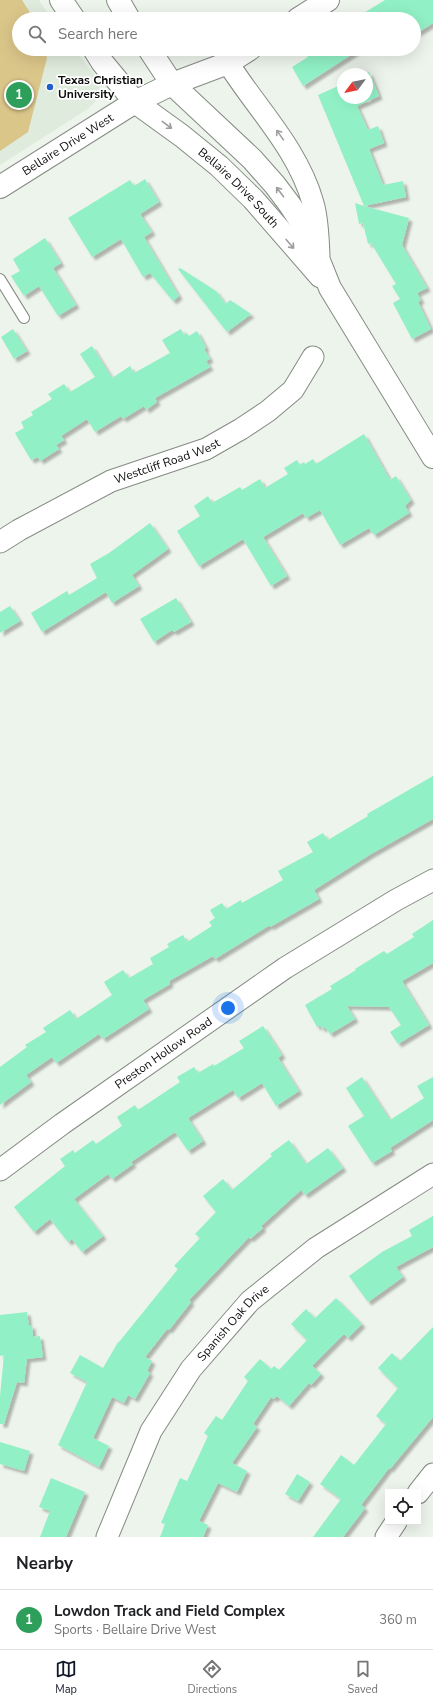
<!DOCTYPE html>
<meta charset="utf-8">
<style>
:root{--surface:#fff;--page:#f2f2f2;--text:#202124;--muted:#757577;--line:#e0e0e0;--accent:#111827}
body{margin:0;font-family:"Nunito Sans",sans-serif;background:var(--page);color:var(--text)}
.controls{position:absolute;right:12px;bottom:12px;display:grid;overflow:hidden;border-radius:0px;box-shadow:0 4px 16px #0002}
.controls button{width:36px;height:36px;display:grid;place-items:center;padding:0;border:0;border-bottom:1px solid var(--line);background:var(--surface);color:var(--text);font:20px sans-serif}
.compass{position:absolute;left:337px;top:68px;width:36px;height:36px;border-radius:50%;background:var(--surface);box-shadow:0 4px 16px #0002;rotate:238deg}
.you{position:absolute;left:228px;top:1008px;width:14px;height:14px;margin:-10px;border:3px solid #fff;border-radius:50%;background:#1a73e8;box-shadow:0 0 0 6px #1a73e833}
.badge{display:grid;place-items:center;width:26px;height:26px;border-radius:50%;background:var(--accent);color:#fff;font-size:13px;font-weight:700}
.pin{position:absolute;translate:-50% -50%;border:2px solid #fff;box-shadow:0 1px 4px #0006}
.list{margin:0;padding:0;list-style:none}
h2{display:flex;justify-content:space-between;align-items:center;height:52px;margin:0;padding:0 16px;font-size:17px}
h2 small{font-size:13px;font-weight:400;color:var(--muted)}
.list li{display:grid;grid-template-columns:26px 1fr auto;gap:12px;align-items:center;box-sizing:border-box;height:60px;padding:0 16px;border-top:1px solid var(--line)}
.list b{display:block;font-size:15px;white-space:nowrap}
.list p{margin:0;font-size:13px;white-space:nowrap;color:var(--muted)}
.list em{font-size:13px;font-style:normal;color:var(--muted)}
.icon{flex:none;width:22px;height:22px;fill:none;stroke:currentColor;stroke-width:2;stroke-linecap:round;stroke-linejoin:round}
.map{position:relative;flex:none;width:433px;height:1537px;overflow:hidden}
.search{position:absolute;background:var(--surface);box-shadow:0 4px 16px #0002;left:12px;right:12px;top:12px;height:44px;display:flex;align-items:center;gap:10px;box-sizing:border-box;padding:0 14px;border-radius:22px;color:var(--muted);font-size:15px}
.sheet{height:112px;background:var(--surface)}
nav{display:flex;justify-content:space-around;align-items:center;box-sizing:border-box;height:56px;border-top:1px solid var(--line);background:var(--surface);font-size:11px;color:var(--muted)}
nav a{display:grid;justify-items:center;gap:2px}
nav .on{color:var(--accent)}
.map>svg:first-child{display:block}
</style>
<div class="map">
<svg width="433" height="1537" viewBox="0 0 433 1537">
<defs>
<filter id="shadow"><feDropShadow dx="3.5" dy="3.5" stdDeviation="1" flood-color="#0004"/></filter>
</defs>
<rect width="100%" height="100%" fill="#edf4eb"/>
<polygon fill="#dfebdc" points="0,0 39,0 51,19 19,19 19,49 74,49 99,80 101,95 89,108 0,165"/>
<polygon fill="#dbc68a" points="0,0 22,0 34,19 19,19 19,49 44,49 47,58 28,132 0,151"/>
<g fill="#91f0c5" filter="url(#shadow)">
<polygon points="385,0 433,0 433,23 414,35 414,19 354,19"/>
<polygon points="303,49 360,49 303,86 292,67 308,57"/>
<polygon points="369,72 379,96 357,106 368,130 378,126 384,143 369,149 383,185 403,181 406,197 364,206 409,218 402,245 427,288 417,293 421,300 418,302 431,329 412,339 393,303 400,299 392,286 396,284 371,243 368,244 363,223 359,224 355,203 364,206 318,95 343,84 343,98 367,98 367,74 366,74"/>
<polygon points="145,179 159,202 140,214 152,232 144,237 179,296 173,301 150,273 143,277 121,239 92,257 68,218 130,180 134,186"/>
<polygon points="45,238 61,263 53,268 76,305 58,316 39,286 24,296 11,276 20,271 13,259"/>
<polygon points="180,268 216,291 226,304 230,300 251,314 227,332 178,269"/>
<polygon points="13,329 27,351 14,359 1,337"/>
<polygon points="181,329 184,335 187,333 189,336 197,331 206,348 204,349 210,359 206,361 210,367 155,398 157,402 146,410 144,406 123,419 121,416 95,432 87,419 61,436 64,440 56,445 59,449 40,461 38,457 31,460 15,433 24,428 21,422 33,415 31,412 52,399 48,394 64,384 70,392 95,377 80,354 92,346 112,378 130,366 134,373 170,353 162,340"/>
<polygon points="364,434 390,480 396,476 411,500 405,506 409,513 374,535 369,528 340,545 320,510 306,518 303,513 263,537 287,576 271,586 243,539 199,566 177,531 200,516 194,506 208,496 212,503 240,487 242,490 260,479 265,488 288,474 284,468 297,460 300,465 304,462 305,464 313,459 316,464"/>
<polygon points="150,523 168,549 132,575 139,586 112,603 106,592 42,632 31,613 67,591 69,595 97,578 90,564 109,553"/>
<polygon points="176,598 191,622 174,632 172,630 154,642 140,619"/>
<polygon points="10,606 20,621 0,633 0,612"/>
<polygon points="433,776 433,819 371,854 314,890 319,899 270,927 270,925 215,959 213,956 169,981 170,984 143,1000 149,1009 103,1039 99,1034 56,1063 52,1057 26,1075 31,1082 0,1105 0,1067 27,1047 25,1045 46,1032 43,1028 70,1010 76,1019 112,995 104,982 123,970 129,978 153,964 150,958 169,947 167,944 183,935 187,942 212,926 209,922 215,918 210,910 222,903 226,909 241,900 242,903 283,880 278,871 313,852 307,842 323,833 328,840 368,816 367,814"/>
<polygon points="433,920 433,963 402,981 429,1025 398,1044 390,1032 401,1025 389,1007 347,1006 355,1019 330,1034 325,1027 322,1029 320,1025 317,1027 305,1005 332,989 330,986 356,970 355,969 384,951 387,954 414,937 412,934"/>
<polygon points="263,1026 282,1055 278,1058 299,1091 276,1106 262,1083 238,1098 233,1090 188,1118 203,1141 188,1151 175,1132 131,1162 133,1164 112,1179 108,1174 74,1199 103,1236 82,1252 72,1239 68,1242 50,1219 34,1232 14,1207 65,1166 60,1159 73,1150 75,1153 93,1140 96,1144 122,1126 117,1117 135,1105 138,1110 180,1082 177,1077 194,1067 198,1073 213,1064 214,1066 244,1048 239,1041"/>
<polygon points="362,1077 390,1120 424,1098 417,1086 433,1077 433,1120 390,1148 392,1151 372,1163 348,1126 364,1116 346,1088"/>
<polygon points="289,1140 306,1164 328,1148 343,1168 305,1195 301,1190 261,1226 263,1228 250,1239 249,1237 189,1300 191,1302 169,1330 167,1329 145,1357 152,1361 147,1371 150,1373 135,1399 128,1395 124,1403 112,1397 93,1438 109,1446 99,1467 58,1445 87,1382 70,1373 80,1355 103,1368 118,1342 119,1342 178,1269 174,1266 200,1238 195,1234 216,1212 203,1196 223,1179 232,1190 272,1156 270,1154"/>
<polygon points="433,1216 433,1247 396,1267 403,1277 368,1302 349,1276 382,1252 412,1236 409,1230"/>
<polygon points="336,1298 362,1324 348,1338 344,1334 312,1366 321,1374 311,1385 309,1383 289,1406 277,1396 274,1399 271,1397 253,1424 257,1427 232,1463 247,1471 237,1492 218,1483 199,1521 208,1525 203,1537 160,1537 165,1524 161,1523 180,1478 187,1481 208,1436 204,1433 216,1416 222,1420 248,1381 244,1377 260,1359 271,1369 274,1366 279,1370 307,1340 291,1324 306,1309 315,1318"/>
<polygon points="27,1312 29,1326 32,1325 33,1337 40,1336 43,1357 27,1359 24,1383 17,1382 4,1424 0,1424 0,1396 4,1355 0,1356 0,1315"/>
<polygon points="433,1327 433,1417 390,1469 389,1468 361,1505 365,1508 343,1537 313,1537 341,1499 320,1484 341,1455 354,1465 386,1424 376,1416 398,1388 378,1368 392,1353 400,1361"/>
<polygon points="0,1442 30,1451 24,1471 0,1464"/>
<polygon points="297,1474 310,1482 298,1501 285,1494"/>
<polygon points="51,1478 85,1492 66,1537 40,1537 50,1511 39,1507"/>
</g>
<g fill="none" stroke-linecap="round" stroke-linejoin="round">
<defs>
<polyline id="lane" points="0,279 24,318"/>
<g id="street">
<path d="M228 63C257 109 298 149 313 203 318 220 318 238 319 255"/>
<path id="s1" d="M0 542 19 530 111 481 206 449 241 429 268 411 293 390 313 357"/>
<path id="s2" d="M0 1170 62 1124 285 968 396 900 433 880"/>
<polyline points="418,1493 433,1474"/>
<path id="s3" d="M107 1537 151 1431 191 1369 250 1301 316 1248 433 1174"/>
<polyline points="386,1537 396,1522"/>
</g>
<g id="secondary">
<polyline points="61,0 74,19"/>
<polyline points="118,0 129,19"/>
<polyline points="298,19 328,0"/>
<path id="s4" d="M94 49 102 62 135 102 182 136 219 166 253 199 320 276"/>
<polyline points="149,49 172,84 252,159 275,185 290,205 307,231 330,288 433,457"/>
<path id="s5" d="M0 187 135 102 172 84 228 63 250 49"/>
</g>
</defs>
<use href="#lane" stroke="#848b83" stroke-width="12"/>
<use href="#street" stroke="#848b83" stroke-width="23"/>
<use href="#secondary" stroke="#848b83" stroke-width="24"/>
<use href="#lane" stroke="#fff" stroke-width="10"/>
<use href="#street" stroke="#fff" stroke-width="21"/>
<use href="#secondary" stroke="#fff" stroke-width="22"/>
</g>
<defs><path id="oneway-shaft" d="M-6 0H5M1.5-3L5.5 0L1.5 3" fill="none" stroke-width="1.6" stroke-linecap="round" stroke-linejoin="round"/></defs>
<g stroke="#9e9f9d">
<use href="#oneway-shaft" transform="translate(167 125) rotate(37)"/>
<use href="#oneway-shaft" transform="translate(280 135) rotate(-125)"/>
<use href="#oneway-shaft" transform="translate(280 192) rotate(-127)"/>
<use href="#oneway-shaft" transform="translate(290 244) rotate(49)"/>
</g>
<circle fill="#205eca" stroke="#fff" stroke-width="1.5" cx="50" cy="87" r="4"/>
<g text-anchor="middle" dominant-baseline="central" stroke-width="3.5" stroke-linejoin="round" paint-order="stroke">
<g font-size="12" font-weight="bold" fill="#0c0e0b" stroke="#fff" text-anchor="start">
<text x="58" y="80">Texas Christian<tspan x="58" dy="14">University</tspan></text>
</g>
<g font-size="12" fill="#0c0e0b" stroke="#fff">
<text stroke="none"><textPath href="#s5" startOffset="80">Bellaire Drive West</textPath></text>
<text stroke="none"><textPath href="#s4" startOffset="202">Bellaire Drive South</textPath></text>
<text stroke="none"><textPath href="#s1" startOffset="186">Westcliff Road West</textPath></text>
<text stroke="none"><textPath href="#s2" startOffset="201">Preston Hollow Road</textPath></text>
<text stroke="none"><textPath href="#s3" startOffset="251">Spanish Oak Drive</textPath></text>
</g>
</g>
</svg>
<div class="controls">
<button><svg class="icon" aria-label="locate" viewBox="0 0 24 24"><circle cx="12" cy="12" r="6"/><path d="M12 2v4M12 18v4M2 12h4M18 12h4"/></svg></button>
</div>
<svg class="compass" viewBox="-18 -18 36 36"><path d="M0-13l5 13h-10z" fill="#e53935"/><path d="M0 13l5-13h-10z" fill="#757577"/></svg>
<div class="you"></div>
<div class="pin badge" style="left:19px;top:95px;background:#2e9e5b">1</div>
<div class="search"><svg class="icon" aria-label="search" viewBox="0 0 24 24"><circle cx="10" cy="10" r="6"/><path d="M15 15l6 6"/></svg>Search here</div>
</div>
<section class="sheet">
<h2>Nearby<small></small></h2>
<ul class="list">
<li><span class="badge" style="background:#2e9e5b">1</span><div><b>Lowdon Track and Field Complex</b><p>Sports · Bellaire Drive West</p></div><em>360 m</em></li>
</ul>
</section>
<nav>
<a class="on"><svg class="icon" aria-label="map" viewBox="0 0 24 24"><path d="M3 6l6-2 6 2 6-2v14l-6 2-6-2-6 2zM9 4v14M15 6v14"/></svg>Map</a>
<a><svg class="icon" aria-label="directions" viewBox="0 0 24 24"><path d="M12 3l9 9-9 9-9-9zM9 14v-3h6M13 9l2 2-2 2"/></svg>Directions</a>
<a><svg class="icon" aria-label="saved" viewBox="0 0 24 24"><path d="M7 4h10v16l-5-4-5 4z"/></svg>Saved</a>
</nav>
